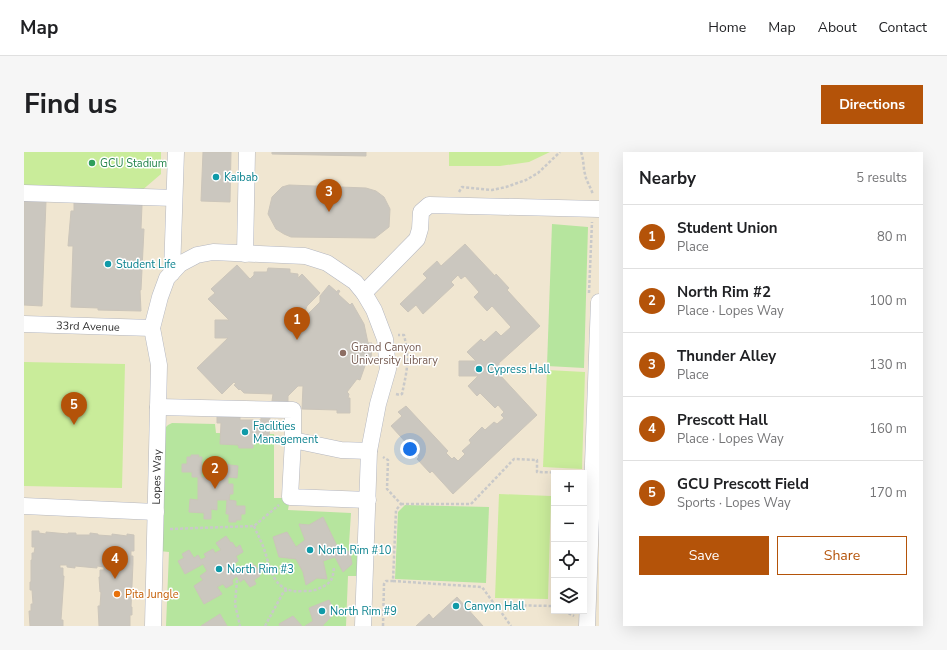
<!DOCTYPE html>
<meta charset="utf-8">
<style>
:root{--surface:#fff;--page:#f6f6f6;--text:#202124;--muted:#757577;--line:#e0e0e0;--accent:#b45309}
body{margin:0;font-family:"Nunito Sans",sans-serif;background:var(--page);color:var(--text)}
.controls{position:absolute;right:12px;bottom:12px;display:grid;overflow:hidden;border-radius:0px;box-shadow:0 4px 16px #0002}
.controls button{width:36px;height:36px;display:grid;place-items:center;padding:0;border:0;border-bottom:1px solid var(--line);background:var(--surface);color:var(--text);font:20px sans-serif}
.you{position:absolute;left:386px;top:297px;width:14px;height:14px;margin:-10px;border:3px solid #fff;border-radius:50%;background:#1a73e8;box-shadow:0 0 0 6px #1a73e833}
.badge{display:grid;place-items:center;width:26px;height:26px;border-radius:50%;background:var(--accent);color:#fff;font-size:13px;font-weight:700}
.pin{position:absolute;translate:-50% -33px;filter:drop-shadow(0 1px 2px #0008)}
.pin::after{content:'';position:absolute;top:21px;width:14px;height:12px;background:inherit;clip-path:polygon(0 0,100% 0,50% 100%)}
.list{margin:0;padding:0;list-style:none}
h2{display:flex;justify-content:space-between;align-items:center;height:52px;margin:0;padding:0 16px;font-size:17px}
h2 small{font-size:13px;font-weight:400;color:var(--muted)}
.list li{display:grid;grid-template-columns:26px 1fr auto;gap:12px;align-items:center;box-sizing:border-box;height:64px;padding:0 16px;border-top:1px solid var(--line)}
.list b{display:block;font-size:15px;white-space:nowrap}
.list p{margin:0;font-size:13px;white-space:nowrap;color:var(--muted)}
.list em{font-size:13px;font-style:normal;color:var(--muted)}
.actions{display:flex;gap:8px;padding:12px 16px}
.actions a{flex:1;padding:9px 0;border:1px solid var(--accent);border-radius:0px;text-align:center;font-size:14px;color:var(--accent)}
.actions .main{background:var(--accent);color:#fff}
.icon{flex:none;width:22px;height:22px;fill:none;stroke:currentColor;stroke-width:2;stroke-linecap:round;stroke-linejoin:round}
.map{position:relative;flex:none;width:575px;height:474px;overflow:hidden;border-radius:0px}
header{display:flex;align-items:center;gap:24px;box-sizing:border-box;height:56px;padding:0 20px;background:var(--surface);border-bottom:1px solid var(--line)}
header strong{font-size:19px}
nav{display:flex;gap:22px;margin-inline-start:auto;font-size:14px}
.intro{display:flex;align-items:center;justify-content:space-between;box-sizing:border-box;height:96px;padding:0 24px}
h1{margin:0;font-size:28px}
.button{padding:10px 18px;border-radius:0px;background:var(--accent);color:#fff;font-size:14px;font-weight:700}
main{display:flex;gap:24px;padding:0 24px}
aside{flex:1;background:var(--surface);border-radius:0px;box-shadow:0 4px 16px #0002}
.map>svg:first-child{display:block}
</style>
<header>
<strong>Map</strong>
<nav><a>Home</a><a>Map</a><a>About</a><a>Contact</a></nav>
</header>
<div class="intro"><h1>Find us</h1><a class="button">Directions</a></div>
<main>
<div class="map">
<svg width="575" height="474" viewBox="0 0 575 474">
<rect width="100%" height="100%" fill="#efe9e1"/>
<path fill="#f0e6d1" fill-rule="evenodd" d="M0 0H575V474H0ZM530 321H560V459H530Z"/>
<g fill="#b6e59e">
<polygon points="528,72 564,75 560,216 523,214"/>
<polygon points="148,271 191,272 192,281 250,282 250,346 259,346 265,352 264,358 327,361 325,392 335,393 334,424 324,424 322,474 142,474 145,400 135,399 140,277 144,273"/>
<polygon points="381,353 465,355 462,431 371,427 374,360"/>
</g>
<g fill="#c9ec9a">
<polygon points="0,0 137,0 137,22 116,40 0,34"/>
<polygon points="425,0 526,0 505,10 476,14 425,14"/>
<polygon points="0,210 101,212 98,336 0,334"/>
<polygon points="523,218 561,220 558,317 519,315"/>
<polygon points="475,342 527,344 524,447 471,446"/>
</g>
<g fill="#cbc7bf" stroke="#cbc5ba">
<polygon points="179,0 207,0 206,50 177,49"/>
<polygon points="248,0 342,0 342,4 248,2"/>
<polygon points="265,33 342,36 352,39 360,45 366,57 365,75 351,86 267,85 260,82 252,77 244,62 248,45 258,35"/>
<polygon points="0,49 22,49 18,154 0,153"/>
<polygon points="50,50 118,53 117,77 120,77 117,138 116,138 117,159 74,158 74,156 47,155 49,94 44,94 47,59 50,59"/>
<polygon points="441,92 471,124 472,122 485,136 483,138 516,174 475,211 475,222 513,263 429,342 408,319 406,321 393,307 395,305 367,274 378,264 374,260 382,254 424,299 422,301 428,307 430,305 434,309 441,302 438,299 447,291 445,288 458,275 461,278 470,270 473,272 480,266 477,263 480,260 474,253 471,256 456,241 453,244 444,234 454,224 435,224 435,209 452,209 443,200 457,187 460,190 472,179 477,184 487,175 468,154 463,159 450,145 455,140 441,124 437,127 434,123 427,130 430,133 399,162 392,153 384,160 376,152 403,126 399,122 413,109 417,114"/>
<polygon points="213,113 226,127 230,123 230,120 243,120 244,116 266,117 266,121 274,122 274,125 277,128 275,125 278,122 296,141 283,154 281,159 279,158 277,169 296,150 296,144 305,133 313,140 314,138 316,139 314,142 326,153 328,151 340,172 344,191 348,191 347,208 343,208 336,228 333,227 323,240 325,242 324,246 326,246 326,261 313,261 313,258 278,257 279,234 274,234 264,244 264,250 248,249 249,242 220,241 216,237 215,238 210,233 212,232 210,230 198,242 173,216 204,186 191,186 191,168 205,168 184,147 191,141 187,137"/>
<polygon points="193,263 216,263 216,268 237,268 237,265 246,265 245,288 229,290 229,296 215,296 214,293 196,292 197,271 193,271"/>
<polygon points="167,303 175,303 174,305 178,305 177,325 187,326 187,317 192,316 192,307 199,308 199,312 214,314 213,326 204,325 204,332 209,332 209,342 206,342 205,348 212,349 212,354 221,354 221,362 217,362 217,368 212,368 212,370 205,370 205,362 202,362 203,348 193,348 193,358 187,357 187,367 180,367 180,361 165,360 166,347 174,348 174,325 168,325 168,320 158,320 158,312 163,312 163,305 167,305"/>
<polygon points="299,365 314,396 326,400 328,412 319,420 311,405 299,409 303,427 293,426 282,433 279,420 272,407 255,405 249,385 263,380 272,395 281,388 275,372 285,373"/>
<polygon points="8,379 15,379 15,381 22,382 22,380 44,382 44,381 52,381 52,383 66,383 66,381 74,382 74,383 88,384 88,382 103,384 103,382 110,383 110,399 107,399 107,404 109,404 109,411 107,455 108,455 108,463 106,463 106,474 75,474 74,454 76,454 77,440 76,440 75,425 76,425 76,418 80,418 80,415 73,414 73,416 51,414 51,416 43,415 43,413 36,413 36,416 39,416 39,424 40,424 37,468 39,468 39,474 6,474 5,459 7,459 7,452 9,452 8,438 6,438 6,430 7,430 7,408 8,408 8,401 10,401 11,395 8,395"/>
<polygon points="202,384 207,391 208,390 212,396 216,393 219,400 212,404 214,409 207,414 212,422 228,411 230,414 231,413 235,419 234,420 236,424 230,428 232,432 226,435 220,427 216,430 213,424 208,428 209,432 202,436 199,432 193,435 198,442 180,452 170,434 179,428 176,424 183,419 179,412 161,422 154,409 160,406 158,402 165,398 170,406 174,403 177,408 182,405 180,402 189,397 191,401 197,398 192,391"/>
<polygon points="433,445 459,474 392,474 405,462 409,467"/>
<polygon points="305,448 311,461 299,473 299,474 281,474 289,469 285,456"/>
<polygon points="196,462 203,474 177,474"/>
<polygon points="269,464 278,474 256,474 255,472"/>
</g>
<g fill="none" stroke-linecap="round" stroke-linejoin="round">
<defs>
<g id="minor">
<polyline points="0,41 150,46"/>
<polyline points="221,102 223,0"/>
<polyline points="148,121 152,0"/>
<polyline points="340,141 393,87 396,77 397,60 405,53 575,57"/>
<path id="s1" d="M0 172 128 176"/>
<polyline points="134,255 269,258 269,288"/>
<polyline points="344,348 266,345 269,288 317,298 345,299"/>
<polyline points="0,354 132,360"/>
<path id="s2" d="M129 474 135 213 128 176 136 145 143 126 156 112 173 103 189 100 281 104 303 111 331 130 340 141 350 158 361 187 364 217 354 252 345 299 339 474"/>
<polyline points="563,474 575,150"/>
</g>
</defs>
<use href="#minor" stroke="#b4b7c1" stroke-width="17"/>
<g stroke="#c9c9c9" stroke-width="2.5" stroke-dasharray="3 2" stroke-linecap="butt">
<path d="M557 0C560 8 559 15 561 22 562 29 567 35 569 43"/>
<polyline points="435,40 438,35 468,38 482,35 502,28 514,21 536,0"/>
<polyline points="565,141 568,70"/>
<path d="M372 242 376 243 378 242C383 218 386 208 380 183H374"/>
<polyline points="377,352 447,352 490,307 513,308 513,320 547,321"/>
<path d="M230 374C233 381 236 387 239 394 247 416 248 442 279 439 284 439 289 439 294 437 307 431 309 429 310 414"/>
<polyline points="146,377 230,374 255,353"/>
<polyline points="213,428 211,452 216,474"/>
<polyline points="369,429 458,435 471,453 530,454"/>
<polyline points="472,453 487,474"/>
<polyline points="540,459 550,464"/>
<polyline points="241,474 260,439 264,438"/>
<polyline points="359,474 360,432 362,429 369,429 372,358 377,352 363,337 364,308 359,305"/>
</g>
<use href="#minor" stroke="#fff" stroke-width="16"/>
</g>
<circle fill="#2e9e5b" stroke="#fff" stroke-width="1.5" cx="68" cy="11" r="4"/>
<g fill="#0f9aa8" stroke="#fff" stroke-width="1.5">
<circle cx="192" cy="25" r="4"/>
<circle cx="84" cy="112" r="4"/>
<circle cx="455" cy="217" r="4"/>
<circle cx="221" cy="280" r="4"/>
<circle cx="286" cy="398" r="4"/>
<circle cx="195" cy="417" r="4"/>
<circle cx="432" cy="454" r="4"/>
<circle cx="298" cy="459" r="4"/>
</g>
<circle fill="#8d6e63" stroke="#fff" stroke-width="1.5" cx="319" cy="201" r="4"/>
<circle fill="#e8710a" stroke="#fff" stroke-width="1.5" cx="93" cy="442" r="4"/>
<g text-anchor="middle" dominant-baseline="central" stroke-width="3" stroke-linejoin="round" paint-order="stroke">
<g font-size="11" fill="#27864d" stroke="#fff" text-anchor="start">
<text x="76" y="11">GCU Stadium</text>
</g>
<g font-size="11" fill="#0d838f" stroke="#fff" text-anchor="start">
<text x="200" y="25">Kaibab</text>
<text x="92" y="112">Student Life</text>
<text x="463" y="217">Cypress Hall</text>
<text x="229" y="274">Facilities<tspan x="229" dy="13">Management</tspan></text>
<text x="294" y="398">North Rim #10</text>
<text x="203" y="417">North Rim #3</text>
<text x="440" y="454">Canyon Hall</text>
<text x="306" y="459">North Rim #9</text>
</g>
<g font-size="11" fill="#2e2e2e" stroke="#fff">
<text stroke="none"><textPath href="#s1" startOffset="64">33rd Avenue</textPath></text>
<text stroke="none"><textPath href="#s2" startOffset="149">Lopes Way</textPath></text>
</g>
<g font-size="11" fill="#785e54" stroke="#fff" text-anchor="start">
<text x="327" y="195">Grand Canyon<tspan x="327" dy="13">University Library</tspan></text>
</g>
<g font-size="11" fill="#c56008" stroke="#fff" text-anchor="start">
<text x="101" y="442">Pita Jungle</text>
</g>
</g>
</svg>
<div class="controls">
<button>+</button>
<button>−</button>
<button><svg class="icon" aria-label="locate" viewBox="0 0 24 24"><circle cx="12" cy="12" r="6"/><path d="M12 2v4M12 18v4M2 12h4M18 12h4"/></svg></button>
<button><svg class="icon" aria-label="layers" viewBox="0 0 24 24"><path d="M12 4l9 5-9 5-9-5zM3 14l9 5 9-5"/></svg></button>
</div>
<div class="you"></div>
<div class="pin badge" style="left:273px;top:188px">1</div>
<div class="pin badge" style="left:191px;top:337px">2</div>
<div class="pin badge" style="left:305px;top:60px">3</div>
<div class="pin badge" style="left:91px;top:427px">4</div>
<div class="pin badge" style="left:50px;top:273px">5</div>
</div>
<aside>
<h2>Nearby<small>5 results</small></h2>
<ul class="list">
<li><span class="badge">1</span><div><b>Student Union</b><p>Place</p></div><em>80 m</em></li>
<li><span class="badge">2</span><div><b>North Rim #2</b><p>Place · Lopes Way</p></div><em>100 m</em></li>
<li><span class="badge">3</span><div><b>Thunder Alley</b><p>Place</p></div><em>130 m</em></li>
<li><span class="badge">4</span><div><b>Prescott Hall</b><p>Place · Lopes Way</p></div><em>160 m</em></li>
<li><span class="badge">5</span><div><b>GCU Prescott Field</b><p>Sports · Lopes Way</p></div><em>170 m</em></li>
</ul>
<div class="actions"><a class="main">Save</a><a>Share</a></div>
</aside>
</main>
